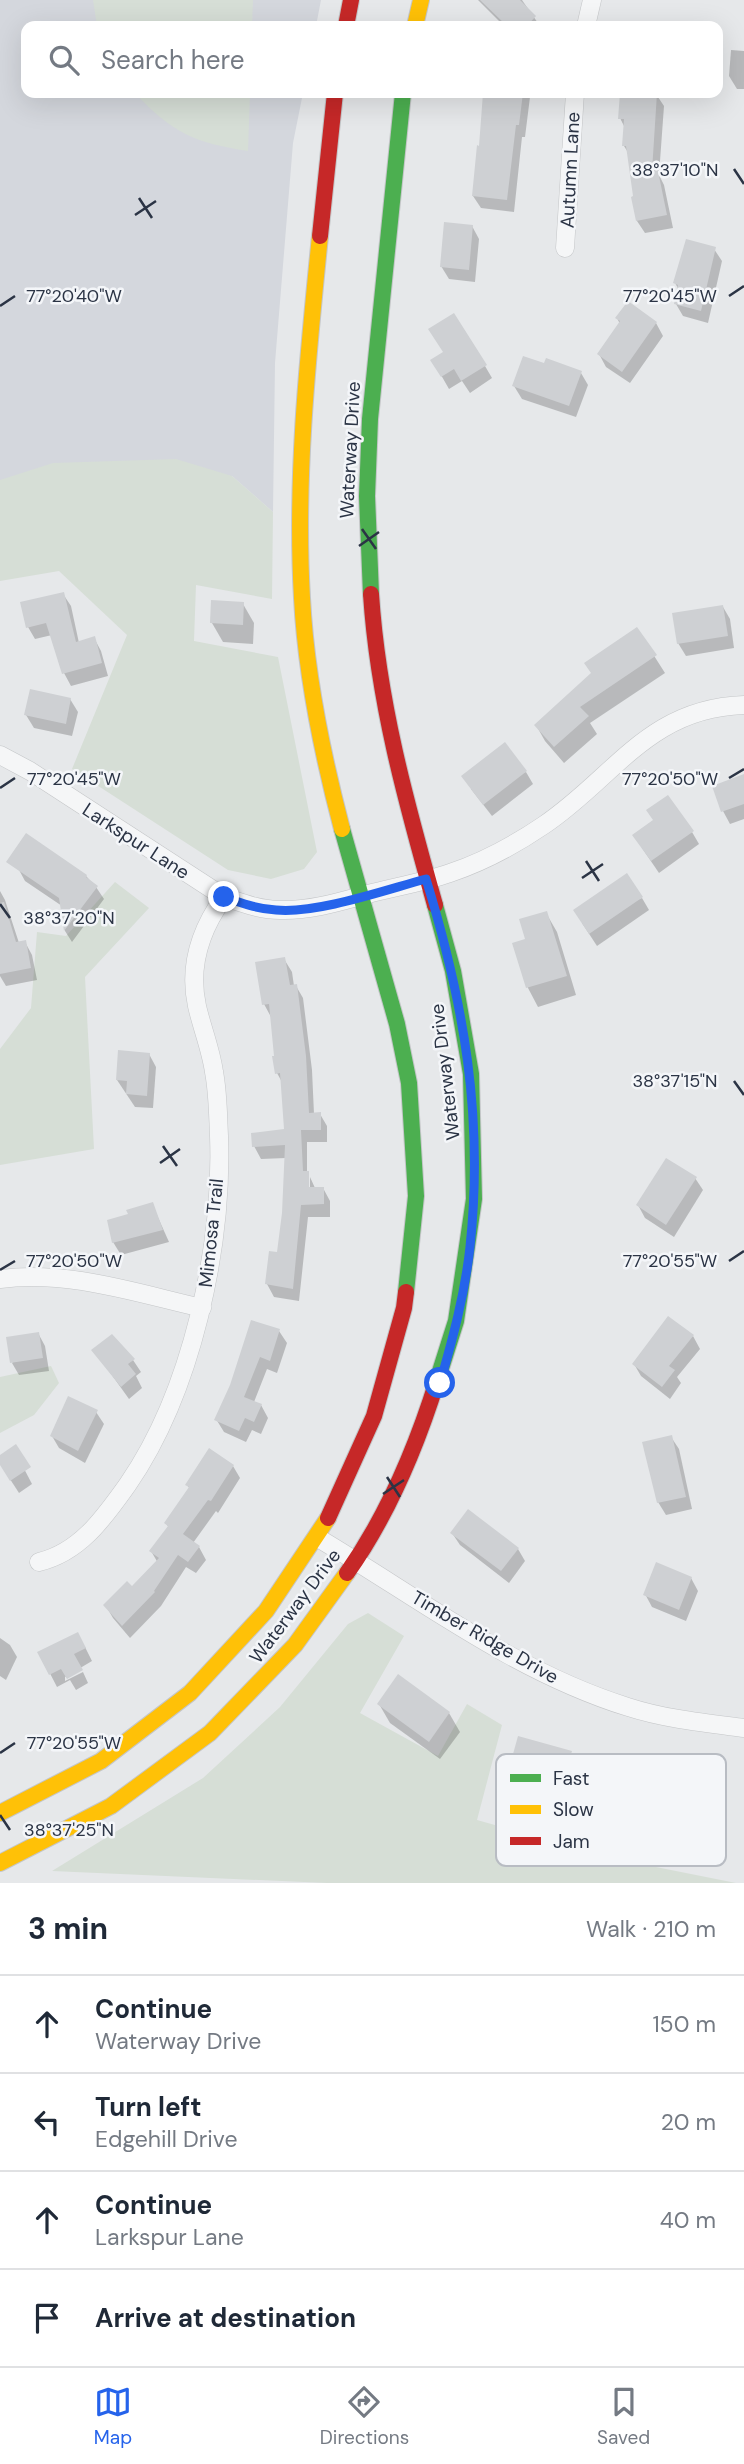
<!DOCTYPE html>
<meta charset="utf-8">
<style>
:root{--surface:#fff;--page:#f2f2f3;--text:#1f2937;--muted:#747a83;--line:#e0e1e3;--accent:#2563eb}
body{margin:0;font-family:"DM Sans",sans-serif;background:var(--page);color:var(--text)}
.stop{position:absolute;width:21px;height:21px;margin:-16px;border:5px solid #2563eb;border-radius:50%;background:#fff}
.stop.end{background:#2563eb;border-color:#fff;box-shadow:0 2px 7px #0008}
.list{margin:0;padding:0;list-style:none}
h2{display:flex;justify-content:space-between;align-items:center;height:91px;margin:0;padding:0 28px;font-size:30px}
h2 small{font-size:23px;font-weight:400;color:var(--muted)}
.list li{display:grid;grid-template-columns:46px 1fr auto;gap:21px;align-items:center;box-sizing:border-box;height:98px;padding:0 28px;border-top:2px solid var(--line)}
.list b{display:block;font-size:26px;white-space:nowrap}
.list p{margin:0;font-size:23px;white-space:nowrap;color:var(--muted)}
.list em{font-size:23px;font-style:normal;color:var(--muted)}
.icon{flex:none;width:38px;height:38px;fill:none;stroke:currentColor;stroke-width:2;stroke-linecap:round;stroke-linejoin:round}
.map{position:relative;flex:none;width:744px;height:1883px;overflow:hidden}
.search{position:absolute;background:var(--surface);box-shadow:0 7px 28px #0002;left:21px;right:21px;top:21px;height:77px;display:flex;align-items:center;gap:18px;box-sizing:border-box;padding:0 24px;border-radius:14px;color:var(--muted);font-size:26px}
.sheet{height:483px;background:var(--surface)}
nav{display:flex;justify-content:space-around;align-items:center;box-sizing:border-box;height:98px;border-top:2px solid var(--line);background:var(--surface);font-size:19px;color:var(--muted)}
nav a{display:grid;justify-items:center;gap:4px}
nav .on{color:var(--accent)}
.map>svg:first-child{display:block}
</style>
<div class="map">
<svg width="744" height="1883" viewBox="0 0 744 1883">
<rect width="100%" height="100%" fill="#e6e8ea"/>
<polygon fill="#d4d7dd" points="0,0 321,0 316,26 26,26 26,93 303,93 293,143 275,363 273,512 232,476 0,498"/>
<g fill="#d6ded6">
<polygon points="93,0 253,0 252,26 97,26"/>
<path d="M135 93H250L248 151C195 143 172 133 135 93Z"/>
<polygon points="176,459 232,476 273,512 272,599 196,585 194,641 278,657 317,852 304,869 271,879 228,870 72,769 127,635 59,571 0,581 0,480 53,463"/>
<polygon points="115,882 149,908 85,977 94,1149 0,1165 0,1049 31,1008 37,932 66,936"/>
<polygon points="51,1366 59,1383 34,1415 0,1433 0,1377"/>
<polygon points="368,1613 404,1636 360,1713 438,1756 467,1704 502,1725 477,1820 616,1859 736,1883 327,1883 52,1871 203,1778 280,1707 348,1624"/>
</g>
<g fill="#0003">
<polygon points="478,0 522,0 540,26 504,26"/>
<polygon points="644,23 664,26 643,26"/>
<polygon points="731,50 744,51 744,89 737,89 729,76"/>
<polygon points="485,93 527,93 530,97 525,137 522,137 514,212 481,208 473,196 481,148"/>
<polygon points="621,93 656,94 664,106 659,175 664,185 673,228 645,233 637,221 633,198 635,198 629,154 624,146 625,128 620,118"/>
<polygon points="472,226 479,239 475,282 449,279 441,266"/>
<polygon points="714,249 722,261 708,323 683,316 676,304 679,290 675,283"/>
<polygon points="617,318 656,323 663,336 630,383 606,367 599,354 620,324"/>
<polygon points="433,361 485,366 492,378 470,393 462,381 449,389"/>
<polygon points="581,373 588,385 576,417 522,399 514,386"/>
<polygon points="63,594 71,606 79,643 94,638 101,651 108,676 71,686 64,673 52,635 35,639 28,627"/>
<polygon points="243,604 254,623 253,644 223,642 212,623"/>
<polygon points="723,607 730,619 734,648 686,656 678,643"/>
<polygon points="637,629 665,673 590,723 597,734 564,763 545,741 536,725 593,674"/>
<polygon points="70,699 78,712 72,736 34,728 26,715"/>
<polygon points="526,772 533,784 492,816 471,789"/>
<polygon points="744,776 744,819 730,824 723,811"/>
<polygon points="692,832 699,844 659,873 642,848"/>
<polygon points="18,868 86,876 96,887 104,899 72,942 65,931 62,906 25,881"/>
<polygon points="0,891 5,900 19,943 25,942 32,955 37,980 6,986 0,976"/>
<polygon points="642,898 649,910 597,946 582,923"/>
<polygon points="546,913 557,932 576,995 538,1007 528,988 514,944 527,940"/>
<polygon points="284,959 292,972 294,986 296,986 303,998 312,1070 314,1114 320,1114 327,1126 327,1142 307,1142 307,1195 310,1195 310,1177 315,1188 323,1188 330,1201 330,1217 308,1217 299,1301 274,1297 267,1284 278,1254 284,1214 286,1158 261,1159 254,1146 286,1131 283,1084 277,1073 271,1017 264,1004"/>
<polygon points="149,1054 156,1067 153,1108 135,1107 117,1080"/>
<polygon points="695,1178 703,1190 674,1237 645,1218 638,1205"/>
<polygon points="152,1204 169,1242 121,1255 113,1242 130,1215"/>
<polygon points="279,1331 287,1343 277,1373 267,1369 254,1402 261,1405 268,1418 261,1434 252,1430 246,1442 224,1432 216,1419 232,1385"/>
<polygon points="38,1333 45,1346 49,1371 19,1375 12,1363"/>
<polygon points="693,1336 700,1349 677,1377 681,1383 670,1399 641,1376 634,1364"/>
<polygon points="94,1350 133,1360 141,1372 136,1376 142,1388 129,1399"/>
<polygon points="96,1412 104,1424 85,1463 59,1448 52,1436"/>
<polygon points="671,1437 679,1449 692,1509 666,1515 658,1502"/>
<polygon points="20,1461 32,1484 19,1493 8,1476"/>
<polygon points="233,1466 240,1478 218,1513 216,1511 193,1543 199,1547 206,1560 196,1573 186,1567 161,1606 130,1638 113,1618 106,1606 132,1589 158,1563 151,1551 169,1528 166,1523 190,1489 187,1485"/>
<polygon points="452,1533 518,1549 525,1561 509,1583 460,1545"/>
<polygon points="691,1578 698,1591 686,1621 652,1607 645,1594"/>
<polygon points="0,1638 10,1645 17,1657 6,1680 0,1676"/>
<polygon points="85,1647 92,1661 65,1677 65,1681 83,1672 88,1683 76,1690 70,1680 57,1687 39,1652"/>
<polygon points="379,1704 449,1713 460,1732 440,1759 390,1723"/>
<polygon points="571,1753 581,1771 571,1809 520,1794 509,1775"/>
</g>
<g fill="#ced0d3">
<polygon points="480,0 520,0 536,16 527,26 507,26"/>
<polygon points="483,93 523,93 519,125 516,125 507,200 472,196 477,145 479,146"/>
<polygon points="620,93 657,93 652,171 658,171 667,215 636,221 631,197 633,196 626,146 622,146 624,119 618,119"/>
<polygon points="444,222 473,225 469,270 440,267"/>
<polygon points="686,239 716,247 701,311 674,304 678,285 673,283"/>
<polygon points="628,301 657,322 622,372 597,354 620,321 615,318"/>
<polygon points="454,313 487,365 461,381 454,369 441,377 430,360 443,352 428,329"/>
<polygon points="523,356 544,363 546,358 582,371 569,406 512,386"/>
<polygon points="64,592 76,642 95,636 102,663 62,674 46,623 26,628 20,602"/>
<polygon points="211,600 244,602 243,625 210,623"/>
<polygon points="723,605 728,636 677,644 672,613"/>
<polygon points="637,627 657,655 580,707 589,716 554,747 534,725 591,673 584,663"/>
<polygon points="30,689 71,698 66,724 24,715"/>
<polygon points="505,742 527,771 483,805 461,776"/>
<polygon points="744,774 744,804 721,812 712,786"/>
<polygon points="668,795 694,831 651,861 632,835 653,820 646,810"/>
<polygon points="26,833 87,875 86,877 98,886 64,931 59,898 6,862"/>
<polygon points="627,873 643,897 589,934 573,910"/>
<polygon points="4,902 16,942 26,940 31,968 0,974 0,903"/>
<polygon points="547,911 567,976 526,988 512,943 525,939 519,919"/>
<polygon points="285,957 290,985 297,984 306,1056 309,1113 321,1112 321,1130 301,1130 303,1171 309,1171 309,1187 324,1187 324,1204 301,1205 293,1289 265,1284 269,1251 277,1252 282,1213 285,1145 252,1147 251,1133 284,1129 280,1073 275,1074 272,1056 274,1056 269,1004 262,1005 255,962"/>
<polygon points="118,1050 150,1053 147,1096 126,1094 127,1081 116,1080"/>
<polygon points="666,1158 697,1177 666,1225 636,1205"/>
<polygon points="153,1202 163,1230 112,1243 107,1220 128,1214 126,1210"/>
<polygon points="668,1316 694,1335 669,1366 675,1370 662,1387 632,1364"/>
<polygon points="251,1320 280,1329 270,1361 260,1357 244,1397 262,1404 254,1422 245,1418 239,1431 214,1420 230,1385"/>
<polygon points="39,1332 43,1358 10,1363 6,1337"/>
<polygon points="112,1334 135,1359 128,1364 136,1374 121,1387 91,1350"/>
<polygon points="68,1396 98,1410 78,1451 50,1436"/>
<polygon points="672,1435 686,1497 657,1503 642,1442"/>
<polygon points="16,1444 31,1467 10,1481 0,1465 0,1455"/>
<polygon points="209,1448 234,1465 211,1501 208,1500 183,1534 200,1546 188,1562 178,1555 154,1591 155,1592 122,1626 103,1605 127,1581 132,1586 159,1558 149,1551 168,1526 164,1523 189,1487 185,1485"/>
<polygon points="468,1509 519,1548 501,1571 450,1533"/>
<polygon points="656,1562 692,1577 679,1610 643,1595"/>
<polygon points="78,1632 86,1648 74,1654 83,1670 67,1679 61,1669 49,1675 37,1652"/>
<polygon points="398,1674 450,1712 429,1742 377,1704"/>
<polygon points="518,1736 572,1751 560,1791 507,1776"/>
</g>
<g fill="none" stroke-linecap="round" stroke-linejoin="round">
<defs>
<g id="street">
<polyline points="586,26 592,0"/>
<polyline points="565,248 575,93"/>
<path d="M0 755 30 771 224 897C242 903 260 910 280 910 310 911 339 902 368 894 395 887 424 882 450 873 483 862 516 844 544 825 614 778 648 708 744 705"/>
<path d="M0 1279C68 1270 136 1293 202 1308"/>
<path d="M318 1538C419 1598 515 1672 628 1707 665 1719 705 1723 744 1728"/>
<path d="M39 1562C81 1552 105 1516 128 1484 192 1391 223 1247 219 1136 218 1115 218 1093 214 1072 211 1050 202 1028 197 1006 188 965 201 929 224 897"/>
</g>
<g id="fast">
<polyline points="371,594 367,496 370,419 403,93"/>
<polyline points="342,829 397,1024 409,1083 416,1196 406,1292"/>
<polyline points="435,905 453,971 471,1074 474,1199 456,1321 437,1381"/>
</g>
<g id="slow">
<polyline points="415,26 421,0"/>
<path d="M320 236C308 356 295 476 302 598 306 676 322 753 342 829"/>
<polyline points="0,1813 101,1761 190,1693 266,1611 328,1518"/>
<polyline points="0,1863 111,1806 210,1733 295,1645 347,1573"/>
</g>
<g id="jam">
<polyline points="346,26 351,0"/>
<polyline points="320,236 335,93"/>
<path d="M371 594C378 701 406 802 435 905"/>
<polyline points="328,1518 374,1416 404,1308 406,1292"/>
<path d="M347 1573C388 1515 416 1448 437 1381"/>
</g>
</defs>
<use href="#street" stroke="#c4c6c8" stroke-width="19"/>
<use href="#fast" stroke="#c4c6c8" stroke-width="18"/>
<use href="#slow" stroke="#c4c6c8" stroke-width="18"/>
<use href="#jam" stroke="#c4c6c8" stroke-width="18"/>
<use href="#street" stroke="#f5f6f7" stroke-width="18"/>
<use href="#fast" stroke="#4caf50" stroke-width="16"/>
<use href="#slow" stroke="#ffc107" stroke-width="16"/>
<use href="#jam" stroke="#c62828" stroke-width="16"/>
</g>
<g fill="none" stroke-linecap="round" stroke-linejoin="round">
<path stroke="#2563eb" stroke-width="9" d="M224 897C241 903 258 909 276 910 317 914 385 890 426 879 464 1003 484 1117 470 1247 465 1293 453 1338 440 1383"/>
</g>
<path fill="none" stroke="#2b3445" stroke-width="2.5" d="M734 169 744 184M139 198 152 218M135 215 156 201M729 296 744 286M0 306 15 296M362 529 376 549M359 546 379 532M729 778 744 769M0 788 15 778M586 861 599 881M582 878 603 864M0 904 10 918M734 1081 744 1095M163 1146 177 1166M160 1163 180 1149M729 1261 744 1251M0 1270 15 1261M387 1477 400 1497M383 1494 404 1480M0 1753 15 1743M0 1815 10 1830"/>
<g text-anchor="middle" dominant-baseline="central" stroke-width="5" stroke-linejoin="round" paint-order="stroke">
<g font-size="19" fill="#2b3445" stroke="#f4f6f9">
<text transform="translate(570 170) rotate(-87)">Autumn Lane</text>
<text transform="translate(350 450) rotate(-87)">Waterway Drive</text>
<text transform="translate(136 841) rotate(33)">Larkspur Lane</text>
<text transform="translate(445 1072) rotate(-97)">Waterway Drive</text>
<text transform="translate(211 1233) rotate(-84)">Mimosa Trail</text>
<text transform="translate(295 1606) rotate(-53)">Waterway Drive</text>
<text transform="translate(485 1637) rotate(30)">Timber Ridge Drive</text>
</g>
</g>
<rect x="496" y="1754" width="230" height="112" rx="10" fill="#f4f6f9" stroke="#b8bcc3" stroke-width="2"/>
<rect x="510" y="1774" width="31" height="8" fill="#4caf50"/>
<rect x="510" y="1805" width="31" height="9" fill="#ffc107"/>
<rect x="510" y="1837" width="31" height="8" fill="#c62828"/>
<g font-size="19" fill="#2b3445">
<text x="553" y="1785">Fast</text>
<text x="553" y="1816">Slow</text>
<text x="553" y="1848">Jam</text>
</g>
<g font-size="18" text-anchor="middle" fill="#2b3445" stroke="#f4f6f9" stroke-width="5" stroke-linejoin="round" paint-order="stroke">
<text x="675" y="176">38°37'10"N</text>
<text x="670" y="302">77°20'45"W</text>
<text x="74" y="302">77°20'40"W</text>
<text x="670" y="785">77°20'50"W</text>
<text x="74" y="785">77°20'45"W</text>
<text x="69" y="924">38°37'20"N</text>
<text x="675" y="1087">38°37'15"N</text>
<text x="670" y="1267">77°20'55"W</text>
<text x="74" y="1267">77°20'50"W</text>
<text x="74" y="1749">77°20'55"W</text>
<text x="69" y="1836">38°37'25"N</text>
</g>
</svg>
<div class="stop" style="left:440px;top:1383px"></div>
<div class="stop end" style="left:224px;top:897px"></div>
<div class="search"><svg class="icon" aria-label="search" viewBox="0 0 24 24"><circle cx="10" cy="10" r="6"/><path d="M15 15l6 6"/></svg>Search here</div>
</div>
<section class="sheet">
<h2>3 min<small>Walk · 210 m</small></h2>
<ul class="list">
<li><svg class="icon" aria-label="ahead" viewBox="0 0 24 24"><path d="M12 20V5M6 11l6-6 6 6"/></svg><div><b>Continue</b><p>Waterway Drive</p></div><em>150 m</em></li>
<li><svg class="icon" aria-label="left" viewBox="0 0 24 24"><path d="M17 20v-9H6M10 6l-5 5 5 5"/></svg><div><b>Turn left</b><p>Edgehill Drive</p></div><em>20 m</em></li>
<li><svg class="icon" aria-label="ahead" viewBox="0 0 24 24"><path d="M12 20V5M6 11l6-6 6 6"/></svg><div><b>Continue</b><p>Larkspur Lane</p></div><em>40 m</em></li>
<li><svg class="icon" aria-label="arrive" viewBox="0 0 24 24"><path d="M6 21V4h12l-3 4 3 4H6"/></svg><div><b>Arrive at destination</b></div></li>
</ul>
</section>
<nav>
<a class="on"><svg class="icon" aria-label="map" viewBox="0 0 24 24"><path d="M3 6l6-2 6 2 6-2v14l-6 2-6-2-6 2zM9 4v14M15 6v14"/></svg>Map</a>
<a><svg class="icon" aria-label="directions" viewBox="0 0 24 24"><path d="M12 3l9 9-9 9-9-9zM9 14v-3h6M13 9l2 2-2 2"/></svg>Directions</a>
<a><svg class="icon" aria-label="saved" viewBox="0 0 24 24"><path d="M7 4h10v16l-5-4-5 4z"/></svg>Saved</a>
</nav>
